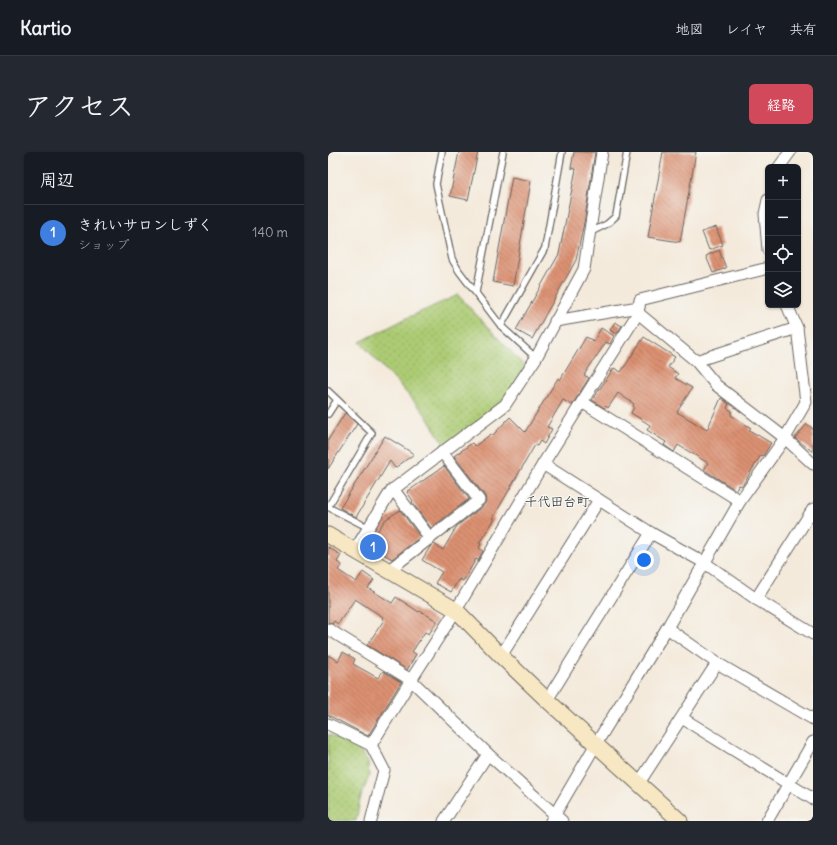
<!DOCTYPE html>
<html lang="ja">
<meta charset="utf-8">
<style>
:root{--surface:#171b24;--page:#242831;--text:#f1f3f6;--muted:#9ea1a6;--line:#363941;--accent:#d1495b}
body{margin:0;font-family:Delius,"Klee One",sans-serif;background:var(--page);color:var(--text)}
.controls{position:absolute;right:12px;top:12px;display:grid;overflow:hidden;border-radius:6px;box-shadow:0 1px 3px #0004}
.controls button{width:36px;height:36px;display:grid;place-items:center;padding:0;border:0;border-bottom:1px solid var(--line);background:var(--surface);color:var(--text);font:20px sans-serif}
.you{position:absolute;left:316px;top:408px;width:14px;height:14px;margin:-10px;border:3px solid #fff;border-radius:50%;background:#1a73e8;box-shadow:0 0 0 6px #1a73e833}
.badge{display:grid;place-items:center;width:26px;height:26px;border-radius:50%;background:var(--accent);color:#fff;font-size:13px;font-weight:700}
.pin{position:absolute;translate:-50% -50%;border:2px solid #fff;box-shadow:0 1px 4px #0006}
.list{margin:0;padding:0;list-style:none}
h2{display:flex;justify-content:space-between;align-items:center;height:52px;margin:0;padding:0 16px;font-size:17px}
h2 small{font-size:13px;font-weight:400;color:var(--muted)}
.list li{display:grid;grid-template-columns:26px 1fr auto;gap:12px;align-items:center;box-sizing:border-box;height:56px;padding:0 16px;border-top:1px solid var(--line)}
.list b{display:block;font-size:15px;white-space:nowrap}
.list p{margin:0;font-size:13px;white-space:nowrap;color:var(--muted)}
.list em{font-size:13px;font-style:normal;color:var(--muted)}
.icon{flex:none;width:22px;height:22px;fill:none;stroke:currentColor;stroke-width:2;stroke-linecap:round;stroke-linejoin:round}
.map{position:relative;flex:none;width:485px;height:669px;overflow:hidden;border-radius:6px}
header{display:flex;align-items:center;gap:24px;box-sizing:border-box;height:56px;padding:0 20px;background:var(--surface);border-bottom:1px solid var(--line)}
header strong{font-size:19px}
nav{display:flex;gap:22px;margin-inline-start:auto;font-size:14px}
.intro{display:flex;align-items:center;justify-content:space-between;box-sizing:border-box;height:96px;padding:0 24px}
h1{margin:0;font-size:28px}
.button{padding:10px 18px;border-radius:6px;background:var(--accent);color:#fff;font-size:14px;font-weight:700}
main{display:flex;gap:24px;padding:0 24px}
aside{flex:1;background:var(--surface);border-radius:6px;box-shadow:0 1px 3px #0004}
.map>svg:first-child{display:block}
</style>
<header>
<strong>Kartio</strong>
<nav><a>地図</a><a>レイヤ</a><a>共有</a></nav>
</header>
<div class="intro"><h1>アクセス</h1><a class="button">経路</a></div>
<main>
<aside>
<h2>周辺<small></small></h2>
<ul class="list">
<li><span class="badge" style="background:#3f7fe0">1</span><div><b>きれいサロンしずく</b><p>ショップ</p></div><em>140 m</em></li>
</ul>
</aside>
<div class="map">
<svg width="485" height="669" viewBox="0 0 485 669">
<defs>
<pattern id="grass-dots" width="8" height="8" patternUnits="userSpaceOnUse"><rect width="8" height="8" fill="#accb73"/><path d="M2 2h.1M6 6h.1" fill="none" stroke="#93ae63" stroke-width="1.8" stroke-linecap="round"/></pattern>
<pattern id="building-back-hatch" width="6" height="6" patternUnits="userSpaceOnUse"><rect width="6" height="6" fill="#db9172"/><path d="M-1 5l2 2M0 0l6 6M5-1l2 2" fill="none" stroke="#b1765d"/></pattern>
</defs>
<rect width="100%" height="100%" fill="#f6f6f2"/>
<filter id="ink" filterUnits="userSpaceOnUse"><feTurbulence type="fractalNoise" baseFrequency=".025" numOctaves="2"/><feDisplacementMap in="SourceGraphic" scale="8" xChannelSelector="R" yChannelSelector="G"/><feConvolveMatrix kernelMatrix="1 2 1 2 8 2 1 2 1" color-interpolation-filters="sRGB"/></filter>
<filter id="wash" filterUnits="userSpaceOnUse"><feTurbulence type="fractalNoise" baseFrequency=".012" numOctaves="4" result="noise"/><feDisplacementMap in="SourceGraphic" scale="16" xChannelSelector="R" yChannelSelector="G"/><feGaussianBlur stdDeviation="0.9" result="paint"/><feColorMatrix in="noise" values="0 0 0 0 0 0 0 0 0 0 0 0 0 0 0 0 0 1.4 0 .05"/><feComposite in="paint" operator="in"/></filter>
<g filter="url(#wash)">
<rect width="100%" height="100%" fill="#f4eadb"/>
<g fill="url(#grass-dots)" stroke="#647448">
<polygon points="130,143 198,216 176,249 117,294 95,259 32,190 79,166"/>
<polygon points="0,582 30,596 40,610 41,624 32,648 28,669 0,669"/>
</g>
<g id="blocks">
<g fill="url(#building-back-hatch)">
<polygon points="131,0 150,0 140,48 122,44"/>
<polygon points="246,0 267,0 257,66 248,108 204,187 188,178 231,102 248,17 243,16"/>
<polygon points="335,0 368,0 352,90 320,85"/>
<polygon points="184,25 203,29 185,134 165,130"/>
<polygon points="388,75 395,93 381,98 374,80"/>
<polygon points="391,98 398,116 385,121 378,104"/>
<polygon points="287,170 294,174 288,182 282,178"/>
<polygon points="273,176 286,184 282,192 278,190 256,223 261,226 244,253 235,248 219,275 224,277 216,292 212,289 209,294 207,293 165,366 167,367 151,391 153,392 151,396 155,399 150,408 148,407 135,429 131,427 123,440 107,431 114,420 94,408 102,395 106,392 115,398 129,374 155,354 158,350 157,344 126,304 144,291 147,294 163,282 164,284 182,265 197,280 230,226 232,228 258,185 266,189"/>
<polygon points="316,185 347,205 340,215 350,222 347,226 364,236 349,260 379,278 393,246 401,252 399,256 404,259 403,263 423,276 421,278 443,291 435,304 433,303 414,334 411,333 408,338 376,318 380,311 350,293 346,300 336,293 338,290 319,278 322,273 303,261 306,255 305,254 306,252 290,241 280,256 278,254 276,256 264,248 286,216 293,220"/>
<polygon points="17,261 29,272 0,317 0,288"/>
<polygon points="479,272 485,277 485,300 467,286"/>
<polygon points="57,284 86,302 67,316 62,309 28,365 12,356"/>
<polygon points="116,314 141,347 103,376 84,350 85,349 79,340"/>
<polygon points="72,358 92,385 64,407 40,393 57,368"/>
<polygon points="0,395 13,403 9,410 14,413 10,418 28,430 35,420 46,428 40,436 64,451 68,445 91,460 92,459 109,469 101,482 97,480 84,500 88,502 79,518 39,493 56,468 54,467 55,465 27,447 10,472 6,469 4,472 0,470"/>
<polygon points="15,500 27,507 25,512 50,526 55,519 73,530 40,584 0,563 0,503 10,509"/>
</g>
</g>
</g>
<g filter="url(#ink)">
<use href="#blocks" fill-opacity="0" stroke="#68645f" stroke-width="1"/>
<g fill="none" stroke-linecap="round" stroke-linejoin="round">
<defs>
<g id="lane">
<polyline points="114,0 108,32 124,107 131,119 173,174 208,206"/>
<polyline points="261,81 279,72 288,64 299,0"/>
<polyline points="148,140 175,0"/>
<polyline points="173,174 217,96 234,0"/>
<polyline points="0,239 44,281 0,355"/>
<polyline points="0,262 9,248"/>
<polyline points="0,355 41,376"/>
</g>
<g id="street">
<polyline points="451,15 462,0"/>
<polyline points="440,48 437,62 440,98"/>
<polyline points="310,161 368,209 388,233 457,286 485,312"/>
<polyline points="227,169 311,155"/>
<polyline points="368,209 469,176"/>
<polyline points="254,250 412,349"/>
<polyline points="215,312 323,381 377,411 428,447 485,482"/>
<polyline points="65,337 102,386"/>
<polyline points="27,398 63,339 177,253 208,206 256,117 274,0"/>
<polyline points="61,418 151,348 114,300"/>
<polyline points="428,447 485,357"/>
<polyline points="339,476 389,511 485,567"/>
<polyline points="0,477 83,528 160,602 234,669"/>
<polyline points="173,504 271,348"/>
<polyline points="219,548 323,381"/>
<polyline points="354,566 485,647"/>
<polyline points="0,572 43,593 56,618 43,669"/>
<polyline points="43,593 83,528 128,458 215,312 310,161 312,148 440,116"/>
<polyline points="311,631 389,511"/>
<polyline points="116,669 160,602"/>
<polyline points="223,669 268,592 339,476 412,349 457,286 478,250 469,176 459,153"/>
<polyline points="439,669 485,590"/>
</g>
<polyline id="secondary" points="0,383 128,458 173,504 219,548 352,669"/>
</defs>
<use href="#lane" stroke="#68645f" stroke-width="8"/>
<use href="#street" stroke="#68645f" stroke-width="13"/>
<use href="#secondary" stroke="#68645f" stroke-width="17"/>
<use href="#lane" stroke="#fff" stroke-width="5.5"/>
<use href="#street" stroke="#fff" stroke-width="11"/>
<use href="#secondary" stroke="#f7e8c3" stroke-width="15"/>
</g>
</g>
<g text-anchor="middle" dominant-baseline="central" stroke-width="3" stroke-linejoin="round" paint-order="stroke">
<g font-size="13" fill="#1c1c1c" stroke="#f6f6f2">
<text x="229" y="349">千代田台町</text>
</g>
</g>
</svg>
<div class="controls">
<button>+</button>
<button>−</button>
<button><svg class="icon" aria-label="locate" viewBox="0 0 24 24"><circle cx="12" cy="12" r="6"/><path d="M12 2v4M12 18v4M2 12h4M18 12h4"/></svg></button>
<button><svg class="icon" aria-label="layers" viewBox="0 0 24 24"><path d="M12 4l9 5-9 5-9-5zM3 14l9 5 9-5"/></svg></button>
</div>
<div class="you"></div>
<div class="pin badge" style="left:45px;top:395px;background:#3f7fe0">1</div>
</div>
</main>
